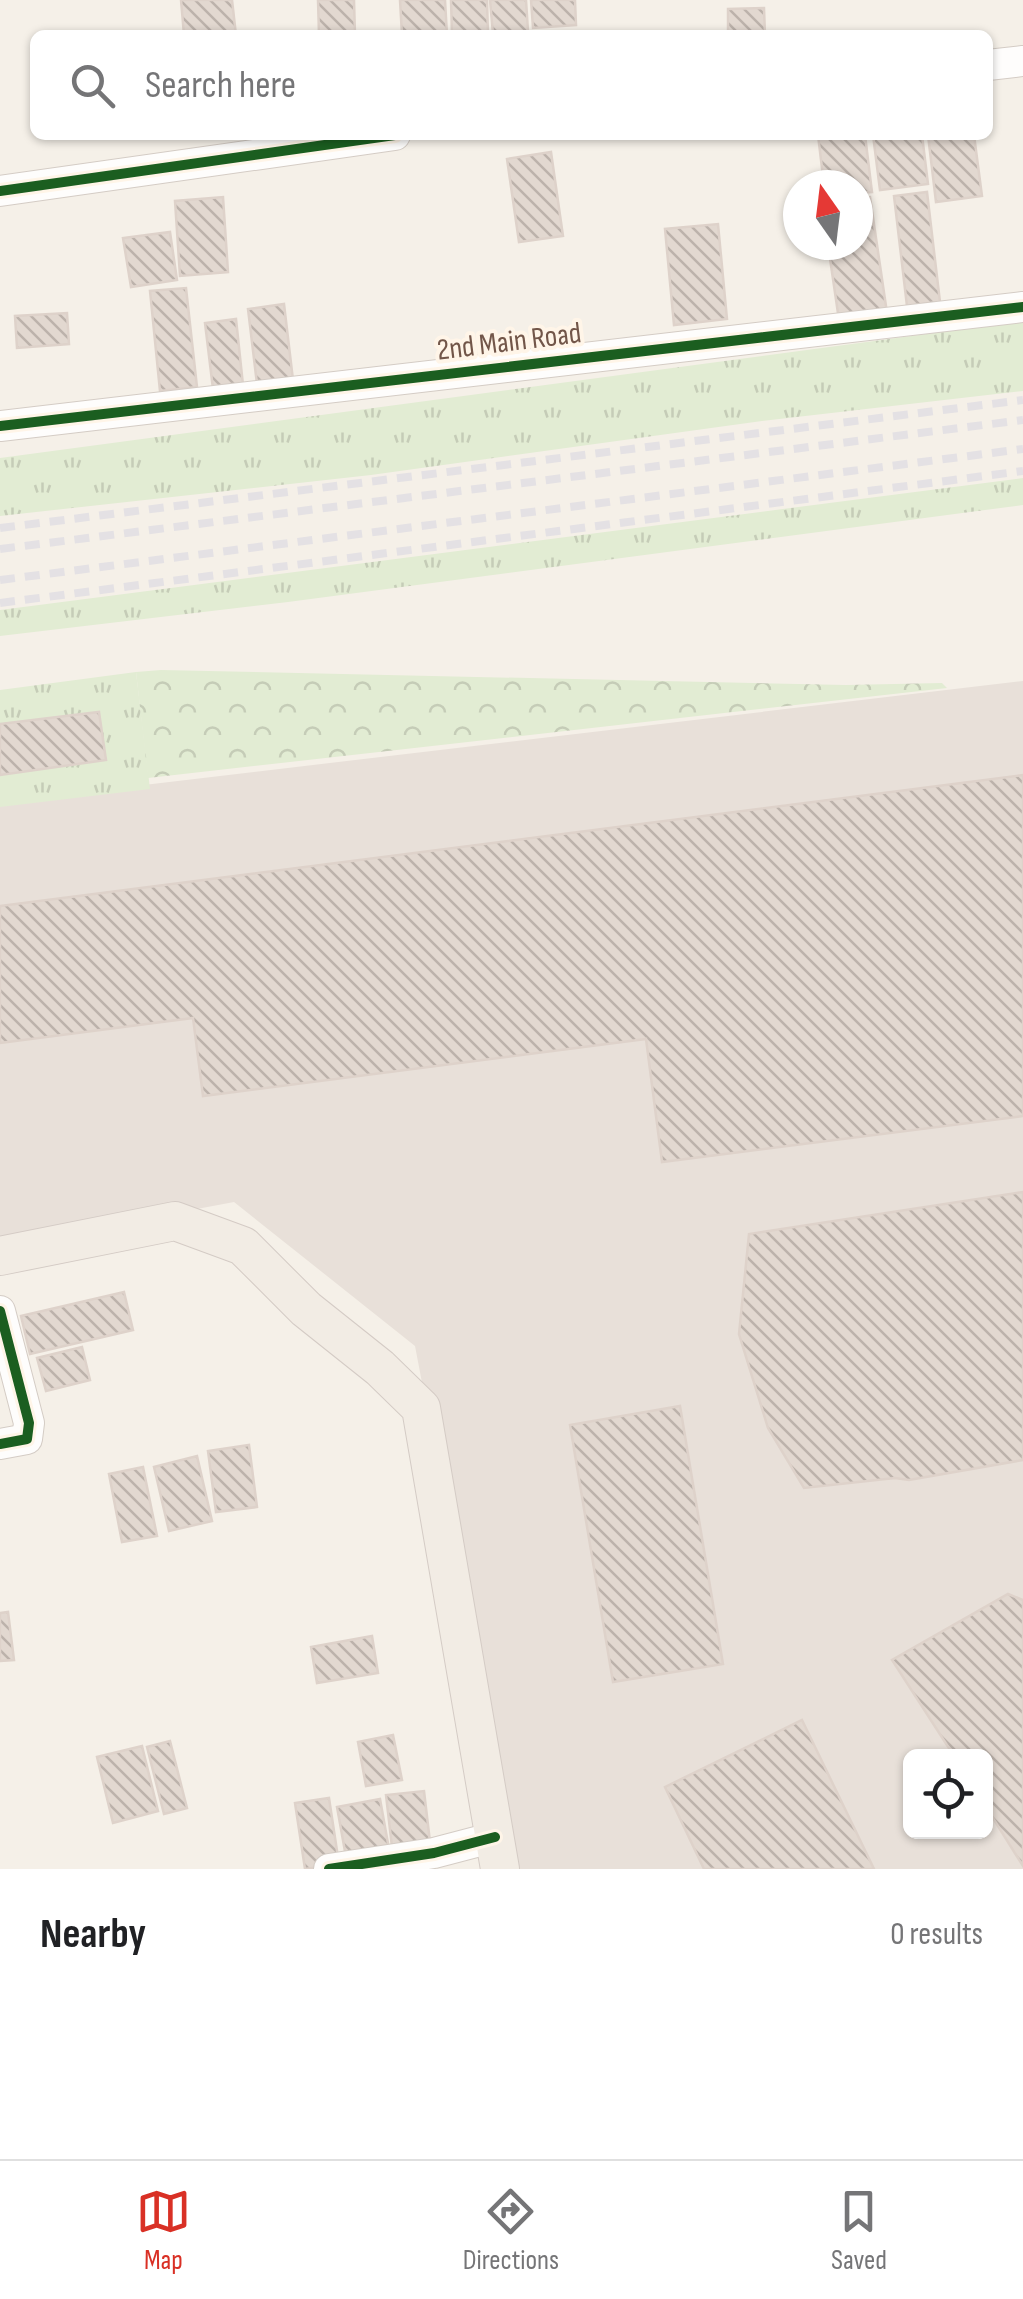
<!DOCTYPE html>
<style>
:root{--surface:#fff;--page:#f2f2f2;--text:#202124;--muted:#757577;--line:#e0e0e0;--accent:#d93025}
body{margin:0;font-family:"Sofia Sans Condensed",sans-serif;background:var(--page);color:var(--text)}
.controls{position:absolute;right:30px;bottom:30px;display:grid;overflow:hidden;border-radius:15px;box-shadow:0 2px 8px #0004}
.controls button{width:90px;height:90px;display:grid;place-items:center;padding:0;border:0;border-bottom:2px solid var(--line);background:var(--surface);color:var(--text);font:50px sans-serif}
.compass{position:absolute;left:783px;top:170px;width:90px;height:90px;border-radius:50%;background:var(--surface);box-shadow:0 2px 8px #0004;rotate:346deg}
.list{margin:0;padding:0;list-style:none}
h2{display:flex;justify-content:space-between;align-items:center;height:130px;margin:0;padding:0 40px;font-size:42px}
h2 small{font-size:32px;font-weight:400;color:var(--muted)}
.icon{flex:none;width:55px;height:55px;fill:none;stroke:currentColor;stroke-width:2;stroke-linecap:round;stroke-linejoin:round}
.map{position:relative;flex:none;width:1023px;height:1869px;overflow:hidden}
.search{position:absolute;background:var(--surface);box-shadow:0 2px 8px #0004;left:30px;right:30px;top:30px;height:110px;display:flex;align-items:center;gap:25px;box-sizing:border-box;padding:0 35px;border-radius:15px;color:var(--muted);font-size:38px}
.sheet{height:290px;background:var(--surface)}
nav{display:flex;justify-content:space-around;align-items:center;box-sizing:border-box;height:140px;border-top:2px solid var(--line);background:var(--surface);font-size:28px;color:var(--muted)}
nav a{display:grid;justify-items:center;gap:5px}
nav .on{color:var(--accent)}
.map>svg:first-child{display:block}
</style>
<div class="map">
<svg width="1023" height="1869" viewBox="0 0 1023 1869">
<defs>
<pattern id="grass-tufts" width="24" height="20" patternUnits="userSpaceOnUse" patternTransform="scale(2.5)"><rect width="24" height="20" fill="#e2ecd3"/><path d="M3 7l-1-3M5 7V3M7 7l1-3M15 17l-1-3M17 17v-4M19 17l1-3" fill="none" stroke="#c5ccb7"/></pattern>
<pattern id="forest-crowns" width="20" height="18" patternUnits="userSpaceOnUse" patternTransform="scale(2.5)"><rect width="20" height="18" fill="#e2ecd3"/><path d="M2 6a3 3 0 1 1 6 0M12 15a3 3 0 1 1 6 0" fill="none" stroke="#c5ccb7"/></pattern>
<pattern id="building-back-hatch" width="6" height="6" patternUnits="userSpaceOnUse" patternTransform="scale(2.5)"><rect width="6" height="6" fill="#e2d8d0"/><path d="M-1 5l2 2M0 0l6 6M5-1l2 2" fill="none" stroke="#bcb2ab"/></pattern>
</defs>
<rect width="100%" height="100%" fill="#f5f0e8"/>
<path fill="#e8e0d9" fill-rule="evenodd" d="M1023 681V1869H515L415 1346 234 1202 0 1246V802ZM910 1756H986V1832H910Z"/>
<g fill="url(#grass-tufts)">
<polygon points="1023,321 1023,391 762,421 371,475 0,516 0,458"/>
<polygon points="1023,478 1023,505 288,602 0,636 0,610"/>
<polygon points="136,672 150,789 0,807 0,690"/>
</g>
<polygon fill="url(#forest-crowns)" points="161,670 846,685 942,683 947,688 148,778 136,672"/>
<g fill="url(#building-back-hatch)" stroke="#ded2ca" stroke-width="2.5">
<polygon points="181,0 232,0 236,35 184,35"/>
<polygon points="318,0 354,0 355,35 319,35"/>
<polygon points="400,0 445,0 447,35 402,35"/>
<polygon points="451,0 487,0 488,35 452,35"/>
<polygon points="490,0 526,0 528,31 493,34"/>
<polygon points="531,0 575,0 576,25 533,28"/>
<polygon points="764,8 765,35 728,35 728,9"/>
<polygon points="818,135 865,135 872,192 858,193 858,185 824,185"/>
<polygon points="873,135 922,135 928,184 880,190"/>
<polygon points="928,135 974,135 982,196 936,202"/>
<polygon points="551,152 563,236 519,242 507,159"/>
<polygon points="927,192 940,302 907,306 894,196"/>
<polygon points="223,197 228,272 180,276 175,201"/>
<polygon points="870,197 887,313 839,320 828,245 858,245 858,198"/>
<polygon points="718,224 727,319 674,325 665,229"/>
<polygon points="170,232 177,280 131,287 123,238"/>
<polygon points="186,288 197,387 160,391 150,291"/>
<polygon points="284,304 293,380 257,384 248,309"/>
<polygon points="67,313 69,344 17,348 15,316"/>
<polygon points="236,319 243,385 213,389 205,323"/>
<polygon points="99,712 106,760 0,775 0,724"/>
<polygon points="1023,775 1023,1116 662,1162 646,1039 203,1096 193,1018 0,1043 0,906"/>
<polygon points="1023,1192 1023,1460 909,1480 895,1478 804,1488 768,1428 739,1334 749,1234"/>
<polygon points="124,1292 133,1330 30,1354 21,1316"/>
<polygon points="82,1347 90,1380 46,1391 37,1358"/>
<polygon points="680,1406 723,1664 613,1682 570,1425"/>
<polygon points="249,1445 257,1507 216,1512 208,1451"/>
<polygon points="197,1456 212,1521 169,1531 154,1467"/>
<polygon points="143,1467 157,1536 122,1542 109,1474"/>
<polygon points="1008,1594 1023,1600 1023,1866 986,1807 986,1756 954,1756 892,1660"/>
<polygon points="8,1612 14,1660 0,1661 0,1613"/>
<polygon points="372,1636 378,1673 317,1683 311,1647"/>
<polygon points="802,1720 874,1869 704,1869 665,1787"/>
<polygon points="393,1735 402,1780 366,1786 358,1742"/>
<polygon points="170,1741 187,1808 164,1814 147,1747"/>
<polygon points="142,1746 158,1811 113,1823 97,1757"/>
<polygon points="424,1791 430,1842 392,1847 386,1795"/>
<polygon points="329,1798 339,1864 305,1869 295,1803"/>
<polygon points="380,1799 389,1849 346,1857 337,1807"/>
</g>
<g fill="none" stroke-linecap="round" stroke-linejoin="round">
<defs>
<g id="minor">
<polyline points="988,65 1023,61"/>
<polyline points="0,191 395,135"/>
<polyline points="0,426 1023,307"/>
<polyline points="0,1311 29,1423 27,1439 0,1444"/>
<polyline points="329,1869 434,1853 495,1837"/>
</g>
<polyline id="major" points="0,1256 175,1221 243,1246 306,1309 380,1368 421,1408 500,1869"/>
</defs>
<use href="#minor" stroke="#d4ccc5" stroke-width="32"/>
<use href="#major" stroke="#d4cbc5" stroke-width="40"/>
<use href="#minor" stroke="#fefdfc" stroke-width="30"/>
<use href="#major" stroke="#f2ece4" stroke-width="38"/>
<g stroke="#e4e1e4" stroke-width="8" stroke-dasharray="15 10" stroke-linecap="butt">
<polyline points="0,528 1023,400"/>
<polyline points="0,549 1023,420"/>
<polyline points="0,580 1023,449"/>
<polyline points="0,603 1023,471"/>
</g>
<defs>
<g id="cycleway">
<polyline points="0,191 395,135"/>
<polyline points="0,426 1023,307"/>
<polyline points="0,1311 29,1423 27,1439 0,1444"/>
<polyline points="329,1869 434,1853 495,1837"/>
</g>
</defs>
<use href="#cycleway" stroke="#fff5e8" stroke-width="16"/>
<use href="#cycleway" stroke="#1b5e20" stroke-width="10"/>
</g>
<g text-anchor="middle" dominant-baseline="central" stroke-width="8" stroke-linejoin="round" paint-order="stroke">
<g font-size="30" fill="#725649" stroke="#fff5e8">
<text transform="translate(509 342) rotate(-7)">2nd Main Road</text>
</g>
</g>
</svg>
<div class="controls">
<button><svg class="icon" aria-label="locate" viewBox="0 0 24 24"><circle cx="12" cy="12" r="6"/><path d="M12 2v4M12 18v4M2 12h4M18 12h4"/></svg></button>
</div>
<svg class="compass" viewBox="-18 -18 36 36"><path d="M0-13l5 13h-10z" fill="#e53935"/><path d="M0 13l5-13h-10z" fill="#757577"/></svg>
<div class="search"><svg class="icon" aria-label="search" viewBox="0 0 24 24"><circle cx="10" cy="10" r="6"/><path d="M15 15l6 6"/></svg>Search here</div>
</div>
<section class="sheet">
<h2>Nearby<small>0 results</small></h2>
<ul class="list">
</ul>
</section>
<nav>
<a class="on"><svg class="icon" aria-label="map" viewBox="0 0 24 24"><path d="M3 6l6-2 6 2 6-2v14l-6 2-6-2-6 2zM9 4v14M15 6v14"/></svg>Map</a>
<a><svg class="icon" aria-label="directions" viewBox="0 0 24 24"><path d="M12 3l9 9-9 9-9-9zM9 14v-3h6M13 9l2 2-2 2"/></svg>Directions</a>
<a><svg class="icon" aria-label="saved" viewBox="0 0 24 24"><path d="M7 4h10v16l-5-4-5 4z"/></svg>Saved</a>
</nav>
